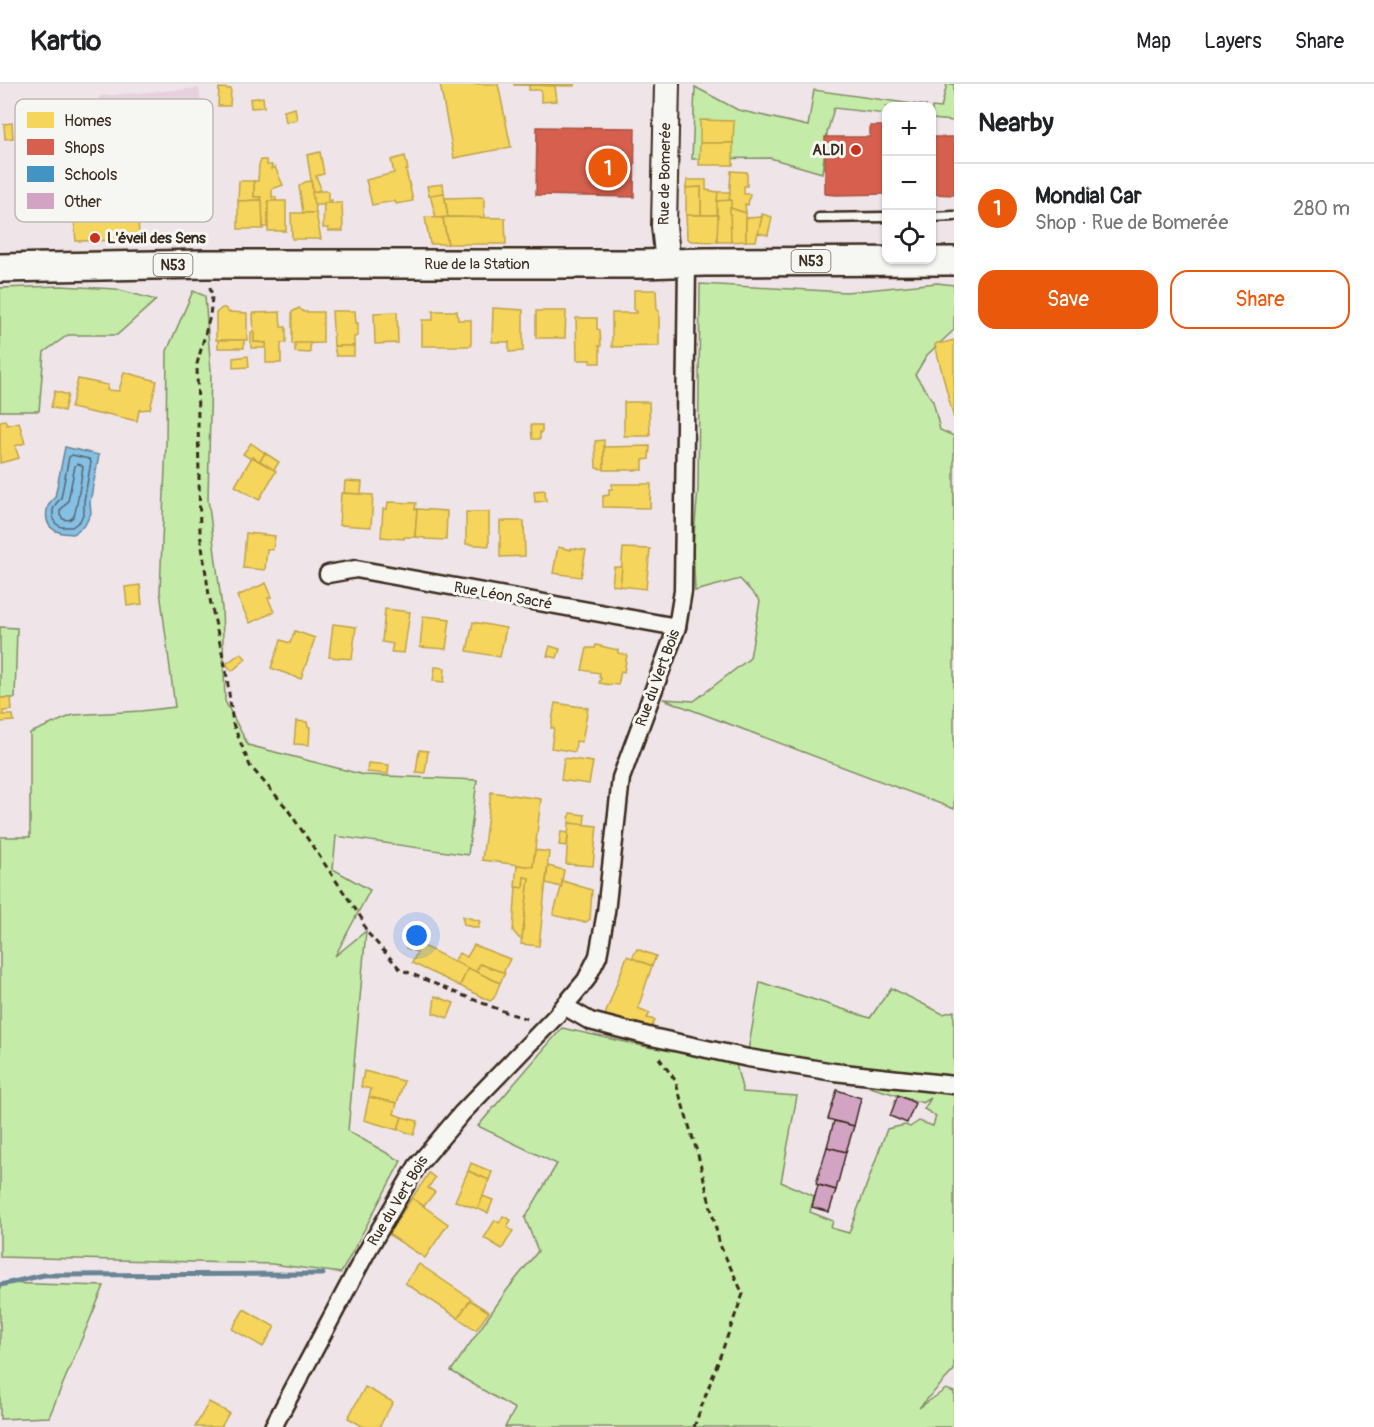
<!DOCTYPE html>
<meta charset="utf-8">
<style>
:root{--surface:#fff;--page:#f6f6f6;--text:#202124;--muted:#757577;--line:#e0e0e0;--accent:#ea580c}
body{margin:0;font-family:Pangolin,sans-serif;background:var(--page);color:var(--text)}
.controls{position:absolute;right:18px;top:18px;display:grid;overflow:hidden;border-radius:12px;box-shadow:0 2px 4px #0004}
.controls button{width:54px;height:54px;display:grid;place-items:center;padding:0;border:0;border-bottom:2px solid var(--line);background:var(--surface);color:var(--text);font:30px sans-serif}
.you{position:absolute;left:417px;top:852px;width:21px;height:21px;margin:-15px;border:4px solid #fff;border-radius:50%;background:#1a73e8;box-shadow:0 0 0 9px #1a73e833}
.badge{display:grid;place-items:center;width:39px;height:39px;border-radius:50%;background:var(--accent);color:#fff;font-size:20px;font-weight:700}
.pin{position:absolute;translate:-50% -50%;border:3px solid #fff;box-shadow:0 2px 6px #0006}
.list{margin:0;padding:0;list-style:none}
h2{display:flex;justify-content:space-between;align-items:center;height:78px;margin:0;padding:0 24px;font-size:26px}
h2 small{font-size:20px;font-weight:400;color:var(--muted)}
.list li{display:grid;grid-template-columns:39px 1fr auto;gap:18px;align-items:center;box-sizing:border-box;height:90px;padding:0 24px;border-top:2px solid var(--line)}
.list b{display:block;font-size:22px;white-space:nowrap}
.list p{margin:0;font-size:20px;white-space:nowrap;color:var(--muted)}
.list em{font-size:20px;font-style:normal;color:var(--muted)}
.actions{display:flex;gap:12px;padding:18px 24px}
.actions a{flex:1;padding:14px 0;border:2px solid var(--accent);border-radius:18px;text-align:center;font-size:21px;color:var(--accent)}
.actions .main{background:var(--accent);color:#fff}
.icon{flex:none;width:33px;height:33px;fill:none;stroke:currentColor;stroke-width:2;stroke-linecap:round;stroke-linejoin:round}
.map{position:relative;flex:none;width:954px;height:1343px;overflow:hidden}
header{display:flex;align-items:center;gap:36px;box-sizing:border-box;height:84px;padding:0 30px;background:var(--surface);border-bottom:2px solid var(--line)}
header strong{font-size:28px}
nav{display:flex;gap:33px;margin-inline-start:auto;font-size:21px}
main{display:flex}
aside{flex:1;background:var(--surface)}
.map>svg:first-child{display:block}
</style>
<header>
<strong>Kartio</strong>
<nav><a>Map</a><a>Layers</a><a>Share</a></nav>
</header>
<main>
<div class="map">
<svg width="954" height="1343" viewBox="0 0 954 1343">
<rect width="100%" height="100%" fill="#efe5e9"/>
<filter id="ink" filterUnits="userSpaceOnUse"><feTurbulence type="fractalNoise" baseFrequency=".0167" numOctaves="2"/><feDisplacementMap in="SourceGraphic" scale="12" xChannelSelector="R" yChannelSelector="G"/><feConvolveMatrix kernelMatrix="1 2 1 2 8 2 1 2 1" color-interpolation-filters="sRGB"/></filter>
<g filter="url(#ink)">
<polygon fill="#e7d1de" points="199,4 209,78 158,84 154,64 106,65 99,12"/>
<g fill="#c4eca8" stroke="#808b63" stroke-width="1.5">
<polygon points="947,0 954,0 953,37 932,35 932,23 941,24"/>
<polygon points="695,3 738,26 808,42 814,6 927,22 886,22 886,30 834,24 827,49 822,89 770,74 692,75"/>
<polygon points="937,199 954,201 954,246 927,271 915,291 933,317 940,346 954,352 954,725 663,615 694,617 750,574 760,517 740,495 695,507 693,463 698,405 700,200 846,208"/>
<polygon points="61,202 116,205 156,216 117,251 68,251 44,268 39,327 0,327 0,204"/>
<polygon points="193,207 205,212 211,287 208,415 222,524 225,617 248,661 364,691 477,696 468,771 336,752 333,785 370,806 335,872 366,847 348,1047 401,1077 341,1189 272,1180 0,1173 0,753 30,753 30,649 73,631 141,627 175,623 160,507 166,359 167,267"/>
<polygon points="0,543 17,544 15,614 0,614"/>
<polygon points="760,898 870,934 891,904 943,930 954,927 954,994 800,980 748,967"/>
<polygon points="562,944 652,964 662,960 734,973 743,1008 797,1012 781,1098 814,1112 810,1128 833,1137 831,1144 849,1149 887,1045 905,1041 910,1043 919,1037 933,1042 936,1032 924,1025 931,1014 923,1019 870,1003 882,997 954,1006 954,1286 919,1324 946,1305 954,1308 954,1343 505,1343 515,1325 451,1287 507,1206 538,1167 525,1134 557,1080 478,1042"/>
<polygon points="0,1199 104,1202 49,1333 0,1335"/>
</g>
<path fill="#85c0e5" stroke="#678495" stroke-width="1.5" d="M65 363 99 371 90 418 91 429 85 441 73 450C69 449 63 450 59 448 42 443 44 422 55 413Z"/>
<g fill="#f6d55c" stroke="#bea249" stroke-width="1.5">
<polygon points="440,0 498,0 511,63 454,74"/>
<polygon points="514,0 574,0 574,2 514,1"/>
<polygon points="529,1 555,2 557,17 541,18 541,6 529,6"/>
<polygon points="219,4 231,5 230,22 218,22"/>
<polygon points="263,13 264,23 251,24 250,15"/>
<polygon points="295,24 297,36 286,38 284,27"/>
<polygon points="700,36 734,37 733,59 700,59"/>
<polygon points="12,39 13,54 5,55 4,40"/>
<polygon points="700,59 733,59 733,81 699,81"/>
<polygon points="320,68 324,90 316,92 320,102 319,107 313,108 307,71"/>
<polygon points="405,72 408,86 406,86 413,117 396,120 395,117 372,121 366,96 394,89 391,76"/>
<polygon points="261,76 266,76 267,81 272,81 271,85 275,83 283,101 272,105 272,113 276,113 276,117 268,117 268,143 263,143 261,113 254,113 254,97 258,97 259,81"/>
<polygon points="731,87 747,88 747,102 744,102 744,110 750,110 748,121 745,120 746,129 730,124 731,116 729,117"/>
<polygon points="687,96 706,96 706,106 718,108 718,131 701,131 701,103 686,104"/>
<polygon points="239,97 254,97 254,113 261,113 261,116 238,117"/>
<polygon points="311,97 316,129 303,129 299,102 305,98"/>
<polygon points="443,100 444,109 429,112 427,102"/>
<polygon points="701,103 701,131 686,131 686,104"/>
<polygon points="319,107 328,107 328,117 332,116 332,119 324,119 324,121 314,121 312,108"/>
<polygon points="718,108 730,108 729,117 717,117"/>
<polygon points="444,109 448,133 436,134 430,111"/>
<polygon points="484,113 484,134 448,133 445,114"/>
<polygon points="262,116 263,145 238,145 238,117"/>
<polygon points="731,116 731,158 717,158 717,117"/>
<rect x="268" y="117" width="18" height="30"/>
<polygon points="324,119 342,119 343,147 328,147 328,144 323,144"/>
<polygon points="730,124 746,129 746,157 731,158"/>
<polygon points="291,129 316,129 321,155 292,155"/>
<polygon points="125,130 138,130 139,156 76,157 74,135 125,134"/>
<polygon points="762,130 772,133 768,151 758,149"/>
<polygon points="686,131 718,131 717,158 691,157 687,154"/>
<polygon points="425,133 443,134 448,160 430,160"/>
<polygon points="448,133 505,134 506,160 448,160 443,134"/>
<polygon points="762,133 756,157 746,157 746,134"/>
<polygon points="634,206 656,206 657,226 659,227 659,262 612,263 612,229 637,229 637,227 634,226"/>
<polygon points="222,224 225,224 228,228 247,229 247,256 216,256 216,229"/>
<polygon points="299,224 304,228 323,228 323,259 292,260 292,228"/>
<polygon points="493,224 523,226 523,267 509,268 509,258 492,258"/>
<polygon points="332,227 355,227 356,239 358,239 358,252 354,253 354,262 334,262"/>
<polygon points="433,227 457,227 458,236 471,236 471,262 422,262 422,236 433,236"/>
<polygon points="536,227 566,227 565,254 536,254"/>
<polygon points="280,228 281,243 286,243 286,259 281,259 281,279 266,279 266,259 254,258 253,229"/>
<polygon points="397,228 398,259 375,260 374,229"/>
<polygon points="576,234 597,234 597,245 600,246 601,262 598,262 600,263 600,279 590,279 590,276 577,276"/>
<polygon points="254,247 254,258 266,259 266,264 251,264 251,248"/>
<rect x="218" y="256" width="26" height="8"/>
<polygon points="954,256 954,335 935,261 937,259 943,259"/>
<polygon points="295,259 310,259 310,269 295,268"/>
<polygon points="334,262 354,262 354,272 336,272"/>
<polygon points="248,272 249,283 233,284 233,274"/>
<polygon points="124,288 157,297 150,325 139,326 137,337 103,329 103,331 71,324 78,295 108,301 107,306 119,307"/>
<polygon points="55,307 68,311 64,327 51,323"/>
<polygon points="624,318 649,318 650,352 624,352"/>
<polygon points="5,336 7,341 19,338 25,359 15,362 19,374 0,379 0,337"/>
<polygon points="531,341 542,341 542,348 540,348 540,355 532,355"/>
<polygon points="604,356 604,385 596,384 595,357"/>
<polygon points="251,359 265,369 260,377 252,373 251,375 243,370"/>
<polygon points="650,362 649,375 643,376 643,386 604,386 604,363"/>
<polygon points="265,369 279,378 274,386 260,377"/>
<polygon points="252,373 276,387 259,416 235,402"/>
<polygon points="345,397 362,398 361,410 344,409"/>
<polygon points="612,400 651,400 650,424 603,423 603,412 609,411 609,405 612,405"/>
<polygon points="545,406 546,417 535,418 534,407"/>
<polygon points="341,409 373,411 371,443 339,441"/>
<polygon points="388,418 416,419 415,425 417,425 415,453 404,453 404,455 381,453 383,425 387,425"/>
<polygon points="417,425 447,427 446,456 425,455 425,454 415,453"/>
<polygon points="466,428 489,428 489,462 466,460"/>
<polygon points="500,437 524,437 525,472 500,473"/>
<polygon points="246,449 275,452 273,466 267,465 265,486 243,484"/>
<polygon points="558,463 571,466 571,464 586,466 581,493 553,489"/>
<polygon points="623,464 650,465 646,505 620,502"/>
<polygon points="614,483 622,483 620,502 612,501"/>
<polygon points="266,499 272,513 268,514 274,528 250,539 237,512"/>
<polygon points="140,501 142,520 127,522 125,503"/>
<polygon points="385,525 410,528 404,569 391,568 393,560 382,558"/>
<polygon points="423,532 450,535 446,565 420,563"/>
<polygon points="473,538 506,544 500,573 467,567"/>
<polygon points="333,540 356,543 352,575 329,573"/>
<polygon points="295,547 315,554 301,595 271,584 281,556 290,559"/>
<polygon points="596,561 618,566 618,569 627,571 624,588 621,587 618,601 611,600 611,601 599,599 601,594 599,593 600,589 582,586 587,564 595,564"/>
<polygon points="550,562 560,565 557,574 547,572"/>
<polygon points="241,569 246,575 232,587 226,580"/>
<polygon points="435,583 445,584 444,598 433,597"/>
<polygon points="0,614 11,614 12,626 3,627 3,631 13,631 14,637 0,638"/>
<polygon points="555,619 588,624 582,658 576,657 575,668 551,664 554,644 551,644"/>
<polygon points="296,637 307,638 308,643 310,643 309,661 294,660"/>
<polygon points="419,666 428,667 425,689 416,688"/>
<polygon points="564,674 593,678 589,700 561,696"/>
<polygon points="368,679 389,681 388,690 367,688"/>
<polygon points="491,708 541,715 533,783 482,776"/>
<polygon points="570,729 585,731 584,741 569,739"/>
<polygon points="569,739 597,742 593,782 566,780"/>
<polygon points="561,748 568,749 567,762 559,761"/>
<polygon points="535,766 549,768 539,862 521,860 529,794 524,793 523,804 515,803 517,781 533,783"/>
<polygon points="548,782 564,786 561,803 546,799"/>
<polygon points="524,793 529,794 522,855 519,854 513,847 516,803 523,804"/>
<polygon points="563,797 592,806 590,835 586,838 582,838 553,831"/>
<polygon points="462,832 480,837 478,844 464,841"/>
<polygon points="414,848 425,853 417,868 406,864"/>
<polygon points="474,861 510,875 503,889 480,880 476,888 454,878 459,869 467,873"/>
<polygon points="420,862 423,862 468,884 460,902 412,879"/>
<polygon points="637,865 656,872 652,882 632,874"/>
<polygon points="627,872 652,882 638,924 650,929 647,934 655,936 650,946 605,931"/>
<polygon points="480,880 505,889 500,899 476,888"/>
<polygon points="468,884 500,899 494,914 490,917 460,902"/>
<polygon points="435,912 454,919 448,934 433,929"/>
<polygon points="364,987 404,997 397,1019 369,1013 371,1005 361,1003"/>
<polygon points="369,1013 397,1019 394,1030 402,1033 398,1046 364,1036"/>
<polygon points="402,1033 418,1037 414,1051 398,1045"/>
<polygon points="471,1079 492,1088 489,1096 468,1087"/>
<polygon points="468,1087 489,1096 478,1125 455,1117"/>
<polygon points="429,1089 435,1094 428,1104 435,1108 424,1122 412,1114"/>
<polygon points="483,1112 493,1116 488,1129 478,1125"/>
<polygon points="412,1114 448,1140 425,1174 388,1150"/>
<polygon points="503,1132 511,1136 507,1143 513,1147 502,1165 484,1154 495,1136 499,1139"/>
<polygon points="419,1180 471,1215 458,1234 405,1199"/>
<polygon points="470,1216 489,1228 476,1246 458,1234"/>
<polygon points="244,1225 275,1243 263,1263 232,1245"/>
<polygon points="365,1303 393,1318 379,1343 364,1343 348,1334"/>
<polygon points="209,1318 229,1329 221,1343 195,1343"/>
</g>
<g fill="#d6604d" stroke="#a8503f" stroke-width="1.5">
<polygon points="870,42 886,42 886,110 836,111 825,110 825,53 870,53"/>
<polygon points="537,43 635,44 634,113 536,111"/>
<polygon points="932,53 954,53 954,111 932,110"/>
</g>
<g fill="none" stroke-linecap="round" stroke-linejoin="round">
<g stroke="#59666e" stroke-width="1.5">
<polygon points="72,371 89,375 91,378 84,417 84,428 80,437 72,443 61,443 55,439 53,432 53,426 55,421 61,414 69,373"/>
<path d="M77 380 81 381 83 383C81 392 77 430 73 433 69 437 68 436 63 435L60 431V427L68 417 75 382Z"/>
</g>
<polyline stroke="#678495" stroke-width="5" points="0,1201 44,1191 323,1190"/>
</g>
<g fill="#d3a3c4" stroke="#3b2a1e" stroke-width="1.5">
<polygon points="837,1006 861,1014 854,1042 828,1035"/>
<polygon points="898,1011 915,1019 907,1039 890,1032"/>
<polygon points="834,1037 854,1042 846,1068 827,1063"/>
<polygon points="827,1063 846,1068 836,1106 816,1100"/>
<polygon points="818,1101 836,1106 829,1128 812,1123"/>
</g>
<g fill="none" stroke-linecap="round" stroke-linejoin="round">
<defs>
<g id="service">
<polyline points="932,133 954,132"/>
<polyline points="819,134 886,133"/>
</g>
<g id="minor">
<polyline points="328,490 356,485 677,543"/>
<polyline points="564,922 590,937 652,953 748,974 834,988 954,1001"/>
<polyline points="273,1343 366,1169 417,1082 462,1029 556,932 586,896 598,872 606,828 621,694 677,543 683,507 687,179"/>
</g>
<polyline id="secondary" points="667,0 664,142 668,179"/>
<polyline id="primary" points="0,184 205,180 642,180 704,178 954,177"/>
</defs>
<use href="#service" stroke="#3b2a1e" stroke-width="13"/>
<use href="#minor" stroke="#3b2a1e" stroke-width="21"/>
<use href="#secondary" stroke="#3b2a1e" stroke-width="28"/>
<use href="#primary" stroke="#3b2a1e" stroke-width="32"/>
<g stroke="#3b2a1e" stroke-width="3" stroke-dasharray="6 4.5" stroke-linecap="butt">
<polyline points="210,203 212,213 210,232 197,280 200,449 209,511 226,586 233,640 250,682 286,723 362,835 366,847 400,885 459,910 511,930 528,935"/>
<polyline points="659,974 675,996 698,1071 720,1161 743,1210 694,1343"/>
</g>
<use href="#service" stroke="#f6f6f2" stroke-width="8"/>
<use href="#minor" stroke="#f6f6f2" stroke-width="16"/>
<use href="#secondary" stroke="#f6f6f2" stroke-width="24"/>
<use href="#primary" stroke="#f6f6f2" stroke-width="27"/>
</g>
</g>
<g fill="#c8321e" stroke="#f6f6f2" stroke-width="2">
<circle cx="856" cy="66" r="6"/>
<circle cx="95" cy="154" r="6"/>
</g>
<g text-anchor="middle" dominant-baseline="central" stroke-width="6" stroke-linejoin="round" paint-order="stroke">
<g fill="#f6f6f2" stroke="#73675e" stroke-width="1.5">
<rect x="791.5" y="166" width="39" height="22" rx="4.5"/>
<rect x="153.5" y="170" width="39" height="22" rx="4.5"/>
</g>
<g font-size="14" font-weight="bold" fill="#3b2a1e">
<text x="811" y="177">N53</text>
<text x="173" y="181">N53</text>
</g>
<g font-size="15" font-weight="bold" fill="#3b2a1e" stroke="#f6f6f2" text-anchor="end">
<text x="844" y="66">ALDI</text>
<text x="107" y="154" text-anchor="start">L'éveil des Sens</text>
</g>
<g font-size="15" fill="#3b2a1e" stroke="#f6f6f2">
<text transform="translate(665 90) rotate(-89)">Rue de Bomerée</text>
<text x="477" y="180">Rue de la Station</text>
<text transform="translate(503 512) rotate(10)">Rue Léon Sacré</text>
<text transform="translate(658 594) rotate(-70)">Rue du Vert Bois</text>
<text transform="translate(398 1117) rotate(-59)">Rue du Vert Bois</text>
</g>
</g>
<rect x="15" y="15" width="198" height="123" rx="9" fill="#f6f6f2" stroke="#beb9b2" stroke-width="1.5"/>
<rect x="27" y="28" width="27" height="16" fill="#f6d55c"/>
<rect x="27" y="55" width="27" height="16" fill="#d6604d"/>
<rect x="27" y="82" width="27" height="16" fill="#4393c3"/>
<rect x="27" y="109" width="27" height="16" fill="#d3a3c4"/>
<g font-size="16" fill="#3b2a1e">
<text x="64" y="42">Homes</text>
<text x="64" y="69">Shops</text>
<text x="64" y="96">Schools</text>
<text x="64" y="123">Other</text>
</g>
</svg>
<div class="controls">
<button>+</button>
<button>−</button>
<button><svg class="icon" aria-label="locate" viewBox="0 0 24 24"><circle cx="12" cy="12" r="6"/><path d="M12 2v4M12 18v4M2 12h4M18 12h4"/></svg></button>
</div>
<div class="you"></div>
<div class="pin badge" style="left:608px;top:84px">1</div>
</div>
<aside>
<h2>Nearby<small></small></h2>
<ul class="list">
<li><span class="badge">1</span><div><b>Mondial Car</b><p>Shop · Rue de Bomerée</p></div><em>280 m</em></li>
</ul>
<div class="actions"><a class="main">Save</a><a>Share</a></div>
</aside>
</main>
